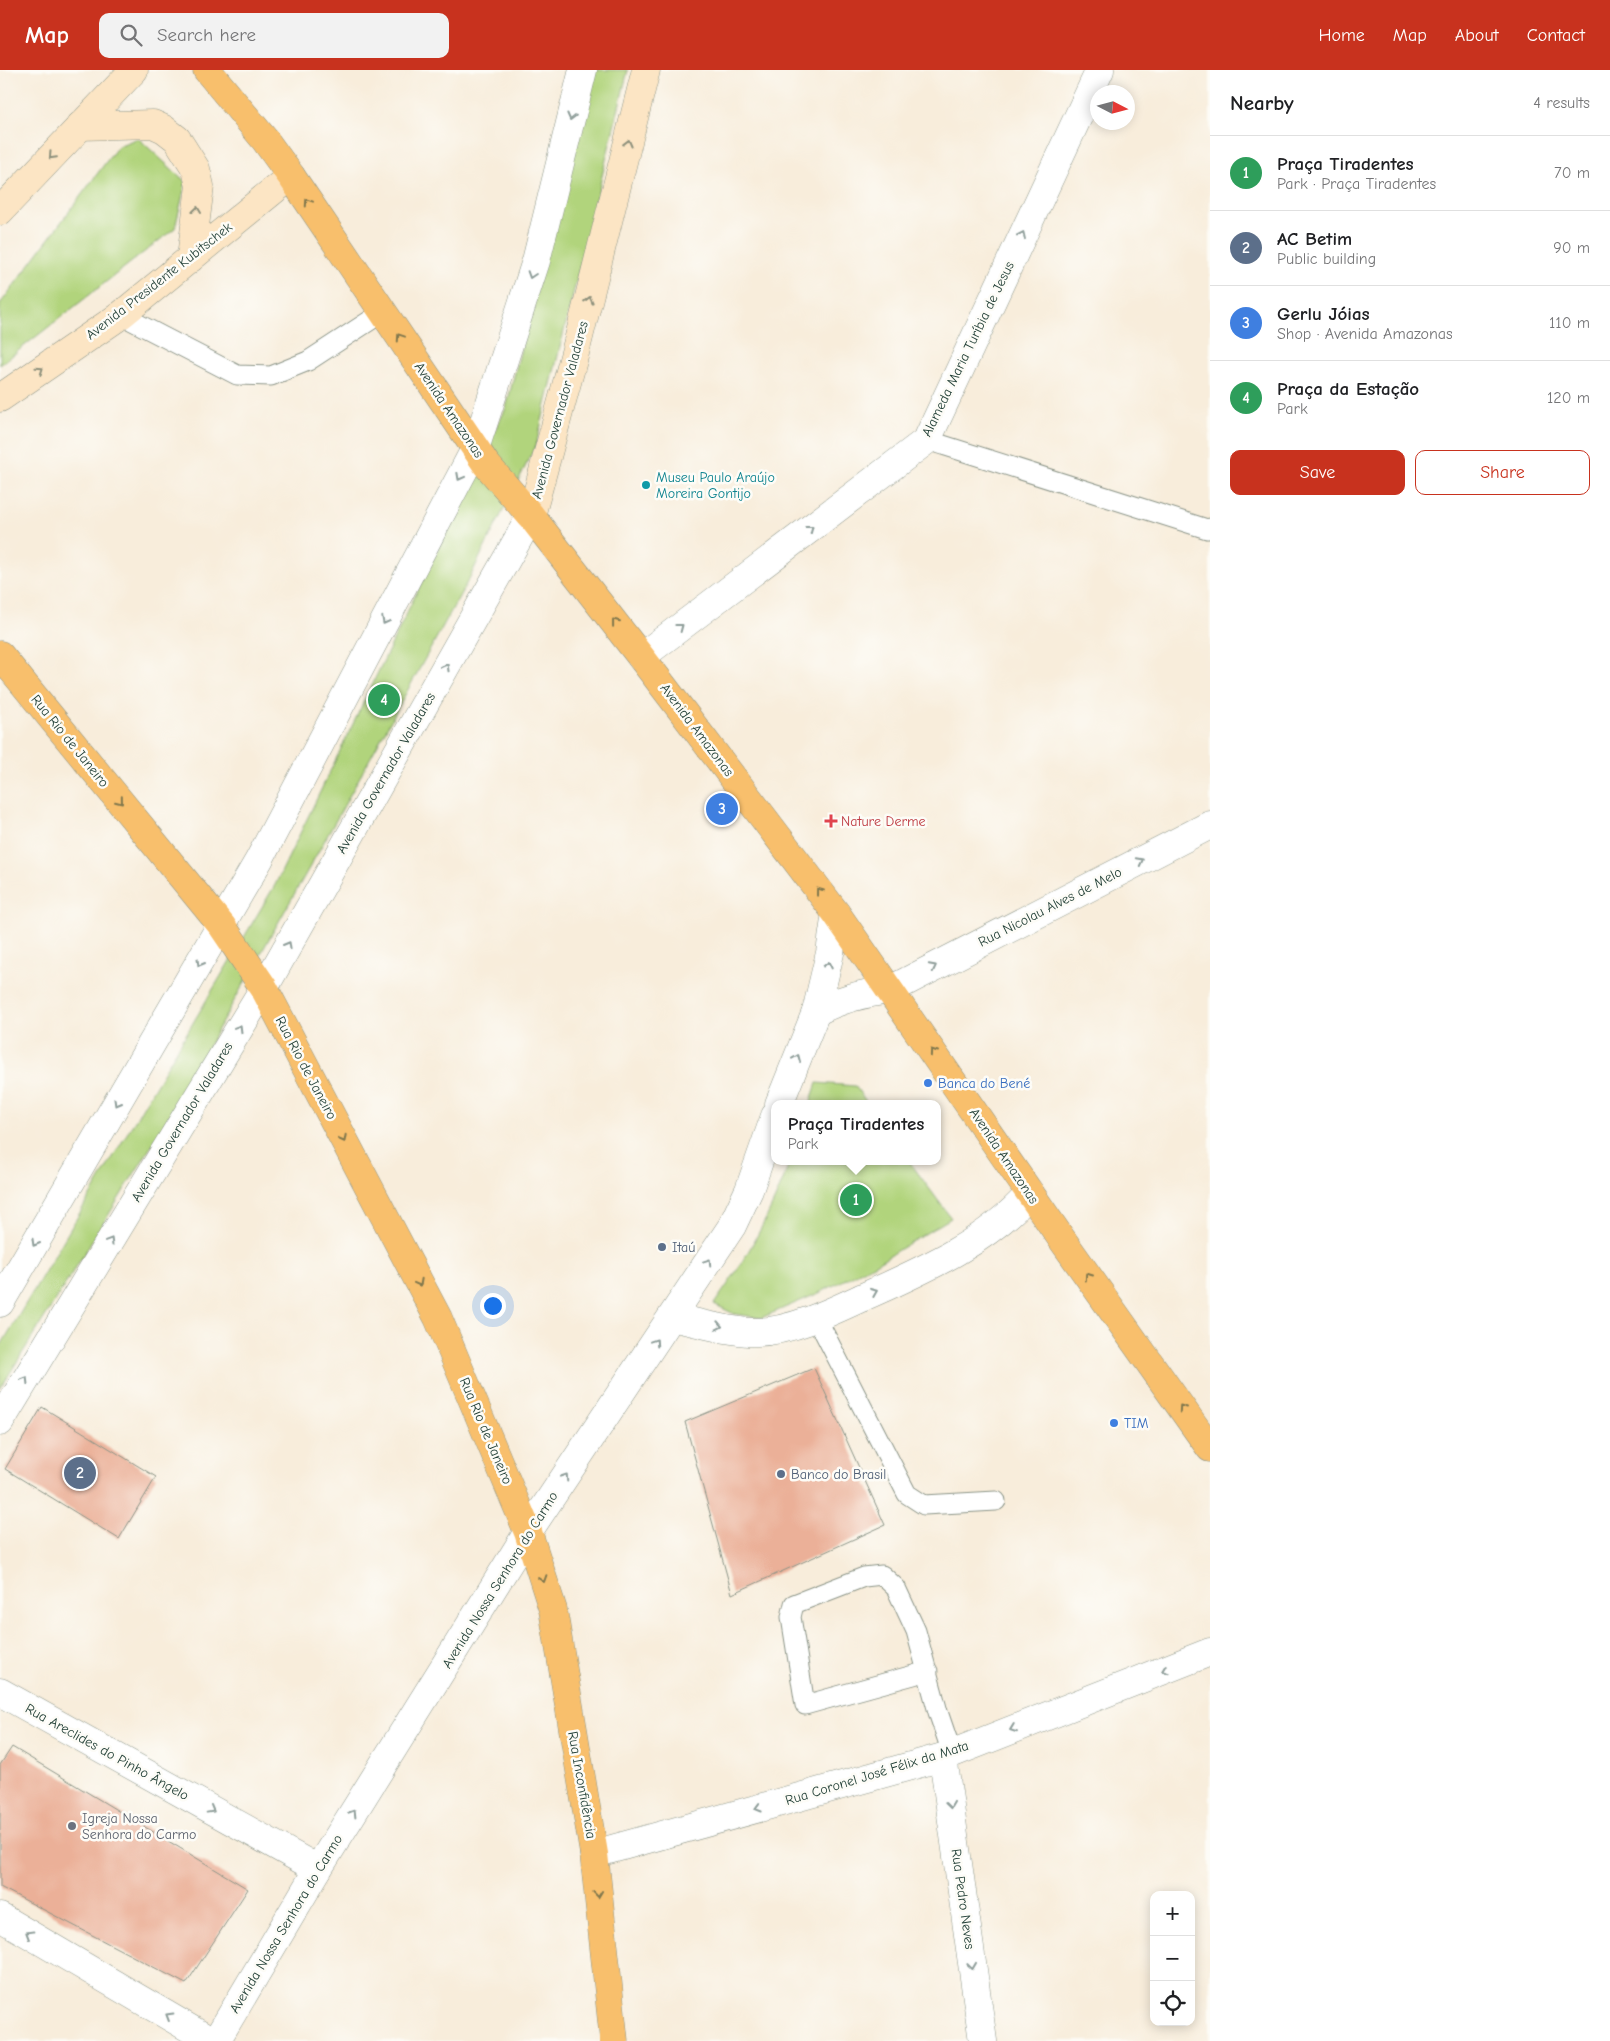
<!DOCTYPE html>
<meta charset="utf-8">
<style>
:root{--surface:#fff;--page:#f2f2f2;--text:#202124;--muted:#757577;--line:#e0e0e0;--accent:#c8321e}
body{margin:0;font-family:"Comic Neue",sans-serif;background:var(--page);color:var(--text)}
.controls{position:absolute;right:15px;bottom:15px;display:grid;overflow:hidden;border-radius:10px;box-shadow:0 2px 12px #0003}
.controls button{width:45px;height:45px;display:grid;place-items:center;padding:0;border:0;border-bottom:1px solid var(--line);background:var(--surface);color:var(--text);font:25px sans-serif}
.compass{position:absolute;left:1090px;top:15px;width:45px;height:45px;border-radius:50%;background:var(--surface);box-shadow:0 2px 12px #0003;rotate:96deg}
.you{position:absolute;left:492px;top:1235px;width:18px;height:18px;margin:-12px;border:4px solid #fff;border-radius:50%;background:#1a73e8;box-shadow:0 0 0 8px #1a73e833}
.badge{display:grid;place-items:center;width:32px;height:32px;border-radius:50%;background:var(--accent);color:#fff;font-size:16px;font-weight:700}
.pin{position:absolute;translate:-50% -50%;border:2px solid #fff;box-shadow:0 1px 5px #0006}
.popup{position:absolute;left:771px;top:1030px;width:170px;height:65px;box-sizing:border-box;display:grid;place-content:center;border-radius:10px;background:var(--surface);filter:drop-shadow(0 1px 4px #0005);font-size:16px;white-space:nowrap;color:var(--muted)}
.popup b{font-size:19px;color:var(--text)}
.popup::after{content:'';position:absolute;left:50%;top:100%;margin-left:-10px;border:10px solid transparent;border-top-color:var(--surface)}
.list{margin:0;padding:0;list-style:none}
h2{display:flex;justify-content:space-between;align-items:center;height:65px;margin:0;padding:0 20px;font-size:21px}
h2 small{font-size:16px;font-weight:400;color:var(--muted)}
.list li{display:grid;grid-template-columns:32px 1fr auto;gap:15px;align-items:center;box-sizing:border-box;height:75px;padding:0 20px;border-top:1px solid var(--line)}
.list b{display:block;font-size:19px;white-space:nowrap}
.list p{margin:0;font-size:16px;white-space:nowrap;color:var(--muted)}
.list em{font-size:16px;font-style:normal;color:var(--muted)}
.actions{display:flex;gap:10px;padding:15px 20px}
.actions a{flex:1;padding:11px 0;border:1px solid var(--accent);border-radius:10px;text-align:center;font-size:18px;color:var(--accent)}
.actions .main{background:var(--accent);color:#fff}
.icon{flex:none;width:28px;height:28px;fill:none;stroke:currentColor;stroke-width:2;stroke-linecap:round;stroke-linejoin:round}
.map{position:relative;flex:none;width:1210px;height:1971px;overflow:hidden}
header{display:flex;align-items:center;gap:30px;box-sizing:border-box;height:70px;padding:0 25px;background:var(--accent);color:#fff}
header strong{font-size:24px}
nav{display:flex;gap:28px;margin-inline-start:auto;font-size:18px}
.search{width:350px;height:45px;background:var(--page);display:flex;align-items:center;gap:12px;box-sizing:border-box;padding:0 18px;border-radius:10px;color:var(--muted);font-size:19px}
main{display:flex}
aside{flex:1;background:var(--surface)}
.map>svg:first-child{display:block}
</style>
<header>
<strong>Map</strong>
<div class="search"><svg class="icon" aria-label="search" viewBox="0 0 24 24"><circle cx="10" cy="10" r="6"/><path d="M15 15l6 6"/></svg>Search here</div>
<nav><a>Home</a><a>Map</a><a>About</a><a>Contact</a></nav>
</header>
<main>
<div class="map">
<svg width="1210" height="1971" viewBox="0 0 1210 1971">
<rect width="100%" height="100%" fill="#fdfcf7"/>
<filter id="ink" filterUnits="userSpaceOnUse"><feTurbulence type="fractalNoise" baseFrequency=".02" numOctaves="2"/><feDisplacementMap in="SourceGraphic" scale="10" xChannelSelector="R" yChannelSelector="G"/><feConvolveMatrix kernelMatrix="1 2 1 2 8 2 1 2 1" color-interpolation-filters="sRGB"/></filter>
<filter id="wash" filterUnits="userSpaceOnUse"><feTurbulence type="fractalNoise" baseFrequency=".0096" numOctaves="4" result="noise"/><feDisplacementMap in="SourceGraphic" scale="20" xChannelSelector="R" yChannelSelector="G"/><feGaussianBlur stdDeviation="1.12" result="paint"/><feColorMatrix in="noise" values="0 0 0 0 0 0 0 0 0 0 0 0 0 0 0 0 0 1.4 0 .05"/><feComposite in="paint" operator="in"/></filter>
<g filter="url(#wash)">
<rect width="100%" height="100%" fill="#f8eddb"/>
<g fill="#b1d47c" stroke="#688858">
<polygon points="591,0 628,0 536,375 470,507 335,752 159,1064 0,1319 0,1277 275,815 506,338"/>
<polygon points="138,68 186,112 175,158 0,295 0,234 118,76"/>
<polygon points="817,1013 855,1016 868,1034 810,1034"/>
<path d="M790 1091H909L951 1148 875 1194 819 1223 761 1248 734 1244 714 1234C746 1190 772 1143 790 1091Z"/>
</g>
<g id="blocks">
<g fill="#ebb098">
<polygon points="814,1298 885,1455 732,1524 685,1352"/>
<polygon points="42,1337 156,1407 119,1469 5,1399"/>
<polygon points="12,1677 248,1819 186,1914 0,1817 0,1695"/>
</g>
</g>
</g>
<g filter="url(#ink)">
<use href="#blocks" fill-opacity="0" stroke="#8c9588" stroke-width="1"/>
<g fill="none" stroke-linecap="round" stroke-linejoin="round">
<defs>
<g id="service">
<polyline points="121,245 237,305 271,306 308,291 383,242"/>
<polyline points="927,370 1207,459 1210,458"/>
<polyline points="816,1247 907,1424 924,1435 996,1431"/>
<polyline points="928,1601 805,1635 791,1547 794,1534 864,1507 882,1505 896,1518 916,1561 938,1642 952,1683"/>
</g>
<g id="minor">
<polyline points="641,587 927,370 1100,0"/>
<path d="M816 942C840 929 863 923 890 920L1210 755"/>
<polyline points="779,1034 816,942 830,883 836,843"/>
<path d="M672 1247C695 1252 734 1263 757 1262 791 1261 831 1242 861 1228 921 1201 985 1174 1030 1123"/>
<polyline points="0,1622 318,1799"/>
<polyline points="943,1687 983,1971"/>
<polyline points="0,1847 211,1971"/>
<polyline points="216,1971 318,1799 528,1462 732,1156 749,1120 775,1046"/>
</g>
<g id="tertiary">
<polyline points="0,1233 259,790 475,379 536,191 583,0"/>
<polyline points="0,1352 264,918 531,446"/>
<polyline points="594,1784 943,1687 1210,1582"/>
</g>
<g id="secondary">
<polyline points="80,56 153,54 164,59 177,69 196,99 200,116 191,188"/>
<polyline points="0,141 134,0"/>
<polyline points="0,328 121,245 291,106"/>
<polyline points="531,446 576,279 646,0"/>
</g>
<g id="primary">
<polyline points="207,0 265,70 291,106 486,394 531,446 641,587 836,843 1061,1168 1210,1378"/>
<polyline points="0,585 222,856 264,918 438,1248 528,1462 553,1540 594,1784 614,1971"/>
</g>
</defs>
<use href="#service" stroke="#8c9588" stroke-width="21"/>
<use href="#minor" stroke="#8c9588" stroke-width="29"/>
<use href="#tertiary" stroke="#8c9588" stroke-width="29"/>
<use href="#secondary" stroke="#8c9588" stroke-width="29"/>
<use href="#primary" stroke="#8c9588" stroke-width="29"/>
<use href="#service" stroke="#fff" stroke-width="19"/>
<use href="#minor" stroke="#fff" stroke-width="28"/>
<use href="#tertiary" stroke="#fff" stroke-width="28"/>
<use href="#secondary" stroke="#fce5c4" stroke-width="28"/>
<use href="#primary" stroke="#f8bf6c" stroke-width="28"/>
</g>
<defs><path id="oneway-chevron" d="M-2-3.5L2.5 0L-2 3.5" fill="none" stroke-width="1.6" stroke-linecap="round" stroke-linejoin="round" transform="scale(1.25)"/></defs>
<g stroke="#8f9e9a">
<use href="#oneway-chevron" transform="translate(571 47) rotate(104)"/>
<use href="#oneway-chevron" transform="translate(1022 165) rotate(-65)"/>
<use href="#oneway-chevron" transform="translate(531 205) rotate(108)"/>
<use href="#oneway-chevron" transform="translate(460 407) rotate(118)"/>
<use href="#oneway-chevron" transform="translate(810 459) rotate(-37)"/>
<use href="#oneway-chevron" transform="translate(385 551) rotate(118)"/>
<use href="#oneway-chevron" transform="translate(680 557) rotate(-37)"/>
<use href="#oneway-chevron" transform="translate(446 597) rotate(-60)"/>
<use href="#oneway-chevron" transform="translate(1140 791) rotate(-27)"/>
<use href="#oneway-chevron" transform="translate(288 875) rotate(-60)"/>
<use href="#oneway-chevron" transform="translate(200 893) rotate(120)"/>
<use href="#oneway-chevron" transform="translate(828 895) rotate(-78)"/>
<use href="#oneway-chevron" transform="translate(933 897) rotate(-27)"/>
<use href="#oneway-chevron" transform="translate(239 958) rotate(-59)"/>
<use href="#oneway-chevron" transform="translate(797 988) rotate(-67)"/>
<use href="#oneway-chevron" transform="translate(117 1033) rotate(120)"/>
<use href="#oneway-chevron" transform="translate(110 1171) rotate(-59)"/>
<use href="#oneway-chevron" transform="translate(35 1173) rotate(120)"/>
<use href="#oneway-chevron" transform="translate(708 1192) rotate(-56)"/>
<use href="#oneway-chevron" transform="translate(874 1222) rotate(-22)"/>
<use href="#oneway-chevron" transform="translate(719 1256) rotate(11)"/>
<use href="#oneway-chevron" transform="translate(655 1272) rotate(-56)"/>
<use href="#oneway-chevron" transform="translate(25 1310) rotate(-59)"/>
<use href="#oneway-chevron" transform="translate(565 1407) rotate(-56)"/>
<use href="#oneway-chevron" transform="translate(1165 1600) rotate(159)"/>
<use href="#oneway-chevron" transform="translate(1013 1659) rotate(159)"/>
<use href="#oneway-chevron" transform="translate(950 1735) rotate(82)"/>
<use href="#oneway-chevron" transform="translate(758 1738) rotate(164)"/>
<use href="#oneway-chevron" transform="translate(211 1740) rotate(29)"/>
<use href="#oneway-chevron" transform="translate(353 1743) rotate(-58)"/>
<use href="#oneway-chevron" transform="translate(29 1864) rotate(-149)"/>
<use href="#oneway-chevron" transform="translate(972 1896) rotate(82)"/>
<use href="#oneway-chevron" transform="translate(169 1946) rotate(-149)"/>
</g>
<g stroke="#8e917c">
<use href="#oneway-chevron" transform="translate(628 73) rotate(-76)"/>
<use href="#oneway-chevron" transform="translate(52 86) rotate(133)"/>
<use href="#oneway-chevron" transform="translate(197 140) rotate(-83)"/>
<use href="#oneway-chevron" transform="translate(589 230) rotate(-76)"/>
<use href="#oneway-chevron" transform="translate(40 300) rotate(-35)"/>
</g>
<g stroke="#81784d">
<use href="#oneway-chevron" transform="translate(308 132) rotate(-124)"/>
<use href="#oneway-chevron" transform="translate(400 267) rotate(-124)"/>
<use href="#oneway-chevron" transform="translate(615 552) rotate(-128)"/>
<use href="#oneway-chevron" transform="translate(120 731) rotate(51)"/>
<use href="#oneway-chevron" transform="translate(819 821) rotate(-127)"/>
<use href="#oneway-chevron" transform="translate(933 982) rotate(-125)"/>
<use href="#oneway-chevron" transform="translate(343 1069) rotate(62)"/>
<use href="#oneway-chevron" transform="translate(1088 1206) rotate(-125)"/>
<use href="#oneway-chevron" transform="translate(419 1213) rotate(62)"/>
<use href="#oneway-chevron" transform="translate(1182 1338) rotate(-125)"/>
<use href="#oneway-chevron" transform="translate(543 1509) rotate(72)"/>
<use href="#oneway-chevron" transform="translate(598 1824) rotate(84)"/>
</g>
</g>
<circle fill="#0f9aa8" stroke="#fdfcf7" stroke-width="2" cx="646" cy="415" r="5"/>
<path fill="#e0444e" stroke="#fdfcf7" stroke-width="2" d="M828.5 743.5h5v5h5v5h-5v5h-5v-5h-5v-5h5z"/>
<g fill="#3f7fe0" stroke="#fdfcf7" stroke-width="2">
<circle cx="928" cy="1013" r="5"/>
<circle cx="1114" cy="1353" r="5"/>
</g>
<g fill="#5c6f8a" stroke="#fdfcf7" stroke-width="2">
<circle cx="662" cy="1177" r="5"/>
<circle cx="781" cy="1404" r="5"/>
</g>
<circle fill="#6b7280" stroke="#fdfcf7" stroke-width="2" cx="72" cy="1756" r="5"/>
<g text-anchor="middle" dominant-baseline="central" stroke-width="5" stroke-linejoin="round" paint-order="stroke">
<g font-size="14" fill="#1f3d34" stroke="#fdfcf7">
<text transform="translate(159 211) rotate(-38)">Avenida Presidente Kubitschek</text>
<text transform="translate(968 279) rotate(-64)">Alameda Maria Turíbia de Jesus</text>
<text transform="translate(449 340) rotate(56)">Avenida Amazonas</text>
<text transform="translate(560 340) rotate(-75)">Avenida Governador Valadares</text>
<text transform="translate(697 660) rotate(53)">Avenida Amazonas</text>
<text transform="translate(70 671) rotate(51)">Rua Rio de Janeiro</text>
<text transform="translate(386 703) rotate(-60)">Avenida Governador Valadares</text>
<text transform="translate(1050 837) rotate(-27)">Rua Nicolau Alves de Melo</text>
<text transform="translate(306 998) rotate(62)">Rua Rio de Janeiro</text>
<text transform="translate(182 1052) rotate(-59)">Avenida Governador Valadares</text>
<text transform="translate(1004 1086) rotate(56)">Avenida Amazonas</text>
<text transform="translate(486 1361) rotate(67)">Rua Rio de Janeiro</text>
<text transform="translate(500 1510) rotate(-58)">Avenida Nossa Senhora do Carmo</text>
<text transform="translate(107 1682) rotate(29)">Rua Areclides do Pinho Ângelo</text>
<text transform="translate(877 1703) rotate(-17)">Rua Coronel José Félix da Mata</text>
<text transform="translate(582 1715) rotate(80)">Rua Inconfidência</text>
<text transform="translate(963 1829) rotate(82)">Rua Pedro Neves</text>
<text transform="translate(286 1854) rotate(-59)">Avenida Nossa Senhora do Carmo</text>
</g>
<g font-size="14" fill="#0d838f" stroke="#fdfcf7" text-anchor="start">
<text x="656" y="407">Museu Paulo Araújo<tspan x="656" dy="16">Moreira Gontijo</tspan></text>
</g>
<g font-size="14" fill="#be3a42" stroke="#fdfcf7" text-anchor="start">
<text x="841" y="751">Nature Derme</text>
</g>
<g font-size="14" fill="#366cbe" stroke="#fdfcf7" text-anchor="start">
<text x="938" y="1013">Banca do Bené</text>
<text x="1124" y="1353">TIM</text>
</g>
<g font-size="14" fill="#4e5e75" stroke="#fdfcf7" text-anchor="start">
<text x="672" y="1177">Itaú</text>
<text x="791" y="1404">Banco do Brasil</text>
</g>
<g font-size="14" fill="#5b616d" stroke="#fdfcf7" text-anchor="start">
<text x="82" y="1748">Igreja Nossa<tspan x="82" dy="16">Senhora do Carmo</tspan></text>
</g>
</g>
</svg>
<div class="controls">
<button>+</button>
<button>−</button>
<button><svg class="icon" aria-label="locate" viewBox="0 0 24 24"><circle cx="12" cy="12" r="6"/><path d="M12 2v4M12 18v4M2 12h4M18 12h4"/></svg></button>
</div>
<svg class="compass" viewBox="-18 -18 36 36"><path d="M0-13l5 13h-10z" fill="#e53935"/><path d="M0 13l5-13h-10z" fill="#757577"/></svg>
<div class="you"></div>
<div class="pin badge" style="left:856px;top:1130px;background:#2e9e5b">1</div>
<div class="popup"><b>Praça Tiradentes</b>Park</div>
<div class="pin badge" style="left:80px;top:1403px;background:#5c6f8a">2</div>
<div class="pin badge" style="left:722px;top:739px;background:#3f7fe0">3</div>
<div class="pin badge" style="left:384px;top:630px;background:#2e9e5b">4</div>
</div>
<aside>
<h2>Nearby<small>4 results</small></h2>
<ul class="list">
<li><span class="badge" style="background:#2e9e5b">1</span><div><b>Praça Tiradentes</b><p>Park · Praça Tiradentes</p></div><em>70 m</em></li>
<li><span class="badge" style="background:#5c6f8a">2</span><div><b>AC Betim</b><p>Public building</p></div><em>90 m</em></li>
<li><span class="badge" style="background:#3f7fe0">3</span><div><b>Gerlu Jóias</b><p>Shop · Avenida Amazonas</p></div><em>110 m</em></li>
<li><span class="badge" style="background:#2e9e5b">4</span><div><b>Praça da Estação</b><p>Park</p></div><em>120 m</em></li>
</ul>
<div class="actions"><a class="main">Save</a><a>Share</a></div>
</aside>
</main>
